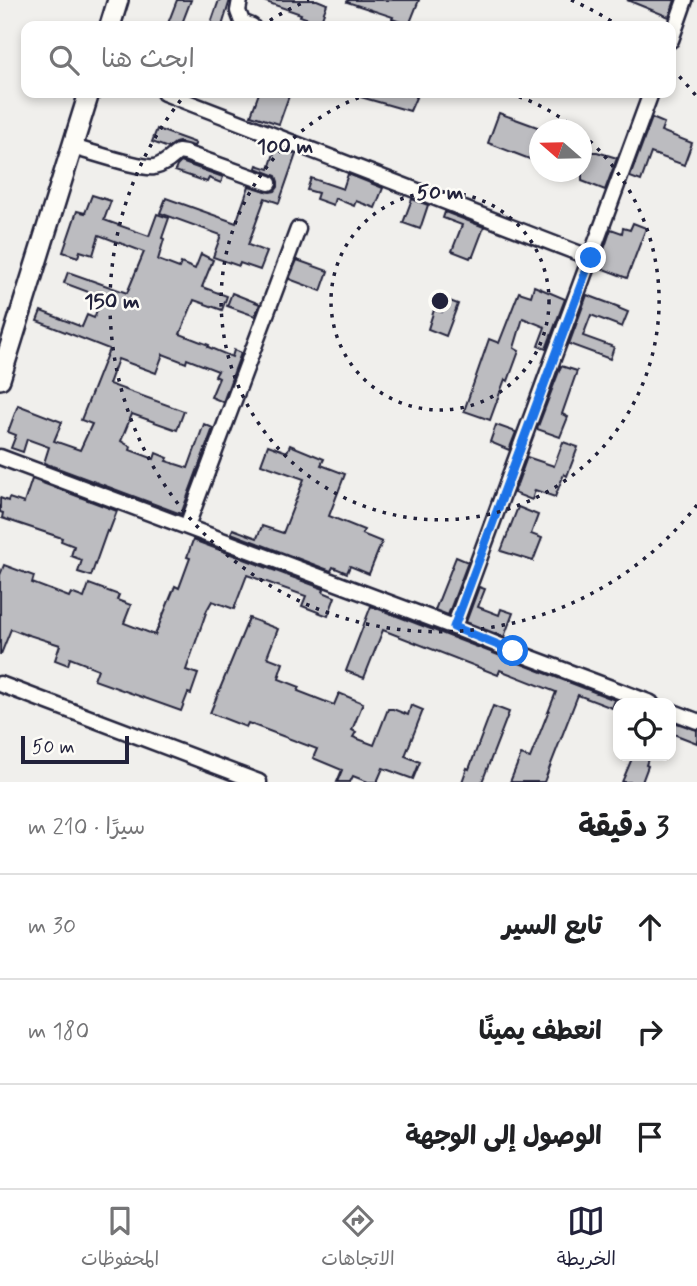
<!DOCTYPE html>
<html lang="ar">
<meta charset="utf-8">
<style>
:root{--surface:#fff;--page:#f2f2f2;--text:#202124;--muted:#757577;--line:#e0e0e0;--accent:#22223b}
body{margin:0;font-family:Mynerve,"Playpen Sans Arabic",sans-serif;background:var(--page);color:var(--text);direction:rtl}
.controls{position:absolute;right:21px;bottom:21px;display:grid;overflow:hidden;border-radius:14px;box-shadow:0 4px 10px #0003}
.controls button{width:63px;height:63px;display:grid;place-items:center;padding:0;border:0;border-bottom:2px solid var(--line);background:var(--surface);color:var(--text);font:35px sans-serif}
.compass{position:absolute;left:529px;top:119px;width:63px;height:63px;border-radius:50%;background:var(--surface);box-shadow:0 4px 10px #0003;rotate:290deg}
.scale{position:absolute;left:21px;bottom:18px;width:108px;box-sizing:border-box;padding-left:7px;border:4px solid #22223b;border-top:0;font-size:19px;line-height:24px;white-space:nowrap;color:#22223b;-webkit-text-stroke:5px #fdfcf7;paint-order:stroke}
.stop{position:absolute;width:21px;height:21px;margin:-16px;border:5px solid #1a73e8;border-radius:50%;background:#fff}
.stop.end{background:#1a73e8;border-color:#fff;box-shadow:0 2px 7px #0008}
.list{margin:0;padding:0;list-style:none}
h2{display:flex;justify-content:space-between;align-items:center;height:91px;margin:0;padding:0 28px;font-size:30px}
h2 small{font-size:23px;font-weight:400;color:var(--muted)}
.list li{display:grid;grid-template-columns:46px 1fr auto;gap:21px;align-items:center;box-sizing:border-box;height:105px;padding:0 28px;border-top:2px solid var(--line)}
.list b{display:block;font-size:26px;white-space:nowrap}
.list em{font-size:23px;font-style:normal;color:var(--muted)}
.icon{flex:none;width:38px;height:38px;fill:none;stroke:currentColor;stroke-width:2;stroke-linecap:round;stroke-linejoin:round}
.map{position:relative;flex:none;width:697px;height:782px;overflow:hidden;direction:ltr}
.search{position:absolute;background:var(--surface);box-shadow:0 4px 10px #0003;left:21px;right:21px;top:21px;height:77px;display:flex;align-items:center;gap:18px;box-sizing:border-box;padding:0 24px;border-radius:14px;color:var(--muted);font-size:26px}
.sheet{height:406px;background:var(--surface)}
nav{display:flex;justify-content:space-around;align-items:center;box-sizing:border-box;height:98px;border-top:2px solid var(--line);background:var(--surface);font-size:19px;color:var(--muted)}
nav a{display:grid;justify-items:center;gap:4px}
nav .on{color:var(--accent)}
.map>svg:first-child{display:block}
</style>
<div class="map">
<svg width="697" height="782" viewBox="0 0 697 782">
<rect width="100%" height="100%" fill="#f0efec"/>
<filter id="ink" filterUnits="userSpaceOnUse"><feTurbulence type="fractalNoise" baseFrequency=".0143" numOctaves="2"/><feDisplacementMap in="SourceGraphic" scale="14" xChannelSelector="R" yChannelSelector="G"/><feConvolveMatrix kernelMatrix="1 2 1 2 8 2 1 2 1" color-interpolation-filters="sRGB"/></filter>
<g filter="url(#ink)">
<g fill="#bcbcc0" stroke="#22223b" stroke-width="2">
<polygon points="177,0 191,0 181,26 167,26"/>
<polygon points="219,0 230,0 222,26 211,23"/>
<polygon points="267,0 317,0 327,4 320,23 300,16 301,14 266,2"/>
<polygon points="348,0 419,0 409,25 392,19 393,17 347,2"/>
<polygon points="627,0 675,0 669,17"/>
<polygon points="259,93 290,93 279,124 251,115"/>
<polygon points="357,93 418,93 410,111 357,96"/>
<polygon points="499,113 540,128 540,163 488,143"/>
<polygon points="652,118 664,123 661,131 692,143 684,165 651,153 641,181 630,177"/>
<polygon points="157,129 196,143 194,146 179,142 175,143 168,148 152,142"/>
<polygon points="276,147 296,154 279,203 265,198 248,245 267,252 260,270 240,263 239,266 213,257 221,235 160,213 166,198 236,223 249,186 270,192 275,191 278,187 278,182 276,176 256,168 257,165 269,169"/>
<polygon points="582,152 597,152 617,158 605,190 582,181"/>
<polygon points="181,162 223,177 221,183 209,178 207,182 175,171 177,166"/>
<polygon points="348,174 383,188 375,208 356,201 354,206 335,198 333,205 316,199 318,193 307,190 311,178 343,189"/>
<polygon points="92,195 111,201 104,220 149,236 157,214 169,218 162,238 164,239 158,260 179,268 181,263 195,269 201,254 213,260 202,287 227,296 222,310 194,300 180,334 209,345 208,347 232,357 234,350 241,353 223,402 211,397 219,378 215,376 218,371 187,359 186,363 163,354 156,373 118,359 109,384 184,411 177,430 132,414 121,441 131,447 130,450 154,459 156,453 168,458 166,461 188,468 204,424 213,428 181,514 44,463 49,447 27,439 23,452 11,448 16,435 8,432 18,405 62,422 54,441 80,450 92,424 81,420 109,349 37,321 41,311 82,327 87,315 94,318 102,297 64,283 68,272 127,293 144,252 99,235 93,255 80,251 78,257 63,252 77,211 85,213"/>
<polygon points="412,199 428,205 420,229 403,223"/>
<polygon points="445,212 484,227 473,256 471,256 470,258 452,251 462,225 443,218"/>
<polygon points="633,223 646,228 627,278 598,267 611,229 622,233 623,228 630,230"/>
<polygon points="297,260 328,271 321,291 289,279"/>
<polygon points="534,286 565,299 546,349 538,346 545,327 523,318 514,348 519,351 508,381 505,379 490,420 464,411 489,339 499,343 519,292 531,296"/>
<polygon points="232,293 260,304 255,316 227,306"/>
<polygon points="587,295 619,307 618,308 628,312 622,327 591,315 583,336 614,347 610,359 569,344"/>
<polygon points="447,300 458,304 446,336 428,329 434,310 442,312"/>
<polygon points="561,366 577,371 562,414 568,417 560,437 537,429"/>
<polygon points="496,425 516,432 509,450 490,442"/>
<polygon points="563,442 578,447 567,476 564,474 555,497 535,490 532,500 514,493 527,457 554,466"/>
<polygon points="268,445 287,452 290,445 324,459 321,465 345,474 329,516 364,530 362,534 382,542 369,574 350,566 347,573 333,567 331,571 231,533 233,529 257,538 262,526 283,533 304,479 261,464"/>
<polygon points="32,479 117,511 109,532 107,531 91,576 78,572 82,560 71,556 74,546 61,541 62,538 2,518 3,513 0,512 0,498 8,501 9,498 24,503"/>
<polygon points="518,507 538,515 531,534 542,538 533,561 501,551"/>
<polygon points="193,540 324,589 323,592 335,597 328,616 302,606 306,596 247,575 234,609 212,601 207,610 186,670 198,674 191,694 188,693 181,711 94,680 98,669 70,658 68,665 55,660 60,645 26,634 26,635 11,629 1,654 0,654 0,575 4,565 34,576 32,583 69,597 71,593 84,598 89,584 119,595 117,600 131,605 124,623 155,635 175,586 179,588 190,558 187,557"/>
<polygon points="456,557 468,562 448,615 435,610"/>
<polygon points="479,587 485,589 478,607 499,615 501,609 513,613 504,637 466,622"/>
<polygon points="371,606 615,700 612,708 578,695 544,782 510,782 521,755 530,758 556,692 500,670 498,675 383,630 364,678 346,671"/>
<polygon points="249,618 278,629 267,657 283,663 279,675 280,675 279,679 300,687 298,691 334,705 339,693 363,703 352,730 356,732 353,737 374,745 388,709 393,709 408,715 411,705 423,710 405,756 420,762 413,779 383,768 377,782 368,782 353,776 350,782 337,782 342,770 313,758 317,749 248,723 246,727 210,713"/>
<polygon points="493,706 509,712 482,782 462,782 467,768 469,769"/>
<polygon points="671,721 697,730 697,743 671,733"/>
<polygon points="633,756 649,756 646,765 648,766 642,782 622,782"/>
</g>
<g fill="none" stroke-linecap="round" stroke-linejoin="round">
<defs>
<g id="minor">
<polyline points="240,0 238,11 242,22 252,26"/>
<polyline points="671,40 685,0"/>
<polyline points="164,93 591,258"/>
<path d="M72 147C89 151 140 169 154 167 164 165 171 158 178 152L185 153 269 183"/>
<polyline points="0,457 454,627 513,651 651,703"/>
<polyline points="187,526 298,229"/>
<polyline points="454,627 651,93"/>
<polyline points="0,684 259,782"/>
<polyline points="671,711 697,721"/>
</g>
<g id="secondary">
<polyline points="110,26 118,0"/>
<polyline points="0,379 89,93"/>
</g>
</defs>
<use href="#minor" stroke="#22223b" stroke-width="19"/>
<use href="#secondary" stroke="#22223b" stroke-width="24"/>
<use href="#minor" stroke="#fdfcf7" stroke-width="14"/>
<use href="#secondary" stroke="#fdfcf7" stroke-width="19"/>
</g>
</g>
<g fill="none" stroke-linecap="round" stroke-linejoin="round" filter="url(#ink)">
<polyline stroke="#1a73e8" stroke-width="9" points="513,651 454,627 591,258"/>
</g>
<g fill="none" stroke="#22223b" stroke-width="3.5" stroke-dasharray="3.5 7">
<circle cx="440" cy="301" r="109"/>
<path d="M509 93A219 219 0 0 1 575 128M582 134A219 219 0 1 1 371 93"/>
<path d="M697 505A328 328 0 1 1 185 95M261 26A328 328 0 0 1 309 0M571 0A328 328 0 0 1 619 26M672 69A328 328 0 0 1 697 97"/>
</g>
<circle cx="440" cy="301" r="10" fill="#22223b" stroke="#fdfcf7" stroke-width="3.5"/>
<g font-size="21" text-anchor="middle" font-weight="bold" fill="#22223b" stroke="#fdfcf7" stroke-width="5" stroke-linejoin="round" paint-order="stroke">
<text x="285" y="153">100 m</text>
<text x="440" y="199">50 m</text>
<text x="112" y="308">150 m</text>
</g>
</svg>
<div class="controls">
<button><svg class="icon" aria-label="locate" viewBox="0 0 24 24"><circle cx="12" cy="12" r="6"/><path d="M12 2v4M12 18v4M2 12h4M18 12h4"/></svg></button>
</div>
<svg class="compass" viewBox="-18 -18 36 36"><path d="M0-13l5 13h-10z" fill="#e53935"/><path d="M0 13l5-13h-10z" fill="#757577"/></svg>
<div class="scale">50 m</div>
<div class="stop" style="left:513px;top:651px"></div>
<div class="stop end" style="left:591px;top:258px"></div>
<div class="search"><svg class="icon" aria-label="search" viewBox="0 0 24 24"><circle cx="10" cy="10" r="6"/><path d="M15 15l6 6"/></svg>ابحث هنا</div>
</div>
<section class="sheet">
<h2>3 دقيقة<small>سيرًا · 210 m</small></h2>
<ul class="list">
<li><svg class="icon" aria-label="ahead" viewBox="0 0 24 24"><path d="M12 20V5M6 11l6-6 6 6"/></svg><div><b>تابع السير</b></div><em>30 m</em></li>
<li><svg class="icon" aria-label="right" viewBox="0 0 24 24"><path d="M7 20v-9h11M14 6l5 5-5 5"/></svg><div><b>انعطف يمينًا</b></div><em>180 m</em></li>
<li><svg class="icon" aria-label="arrive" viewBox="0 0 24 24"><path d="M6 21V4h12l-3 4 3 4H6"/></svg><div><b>الوصول إلى الوجهة</b></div></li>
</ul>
</section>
<nav>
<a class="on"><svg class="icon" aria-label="map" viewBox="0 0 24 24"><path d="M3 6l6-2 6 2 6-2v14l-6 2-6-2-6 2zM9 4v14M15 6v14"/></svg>الخريطة</a>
<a><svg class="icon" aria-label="directions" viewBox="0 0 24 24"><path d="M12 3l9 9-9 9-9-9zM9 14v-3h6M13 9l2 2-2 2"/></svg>الاتجاهات</a>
<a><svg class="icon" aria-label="saved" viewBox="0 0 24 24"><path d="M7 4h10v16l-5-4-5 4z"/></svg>المحفوظات</a>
</nav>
